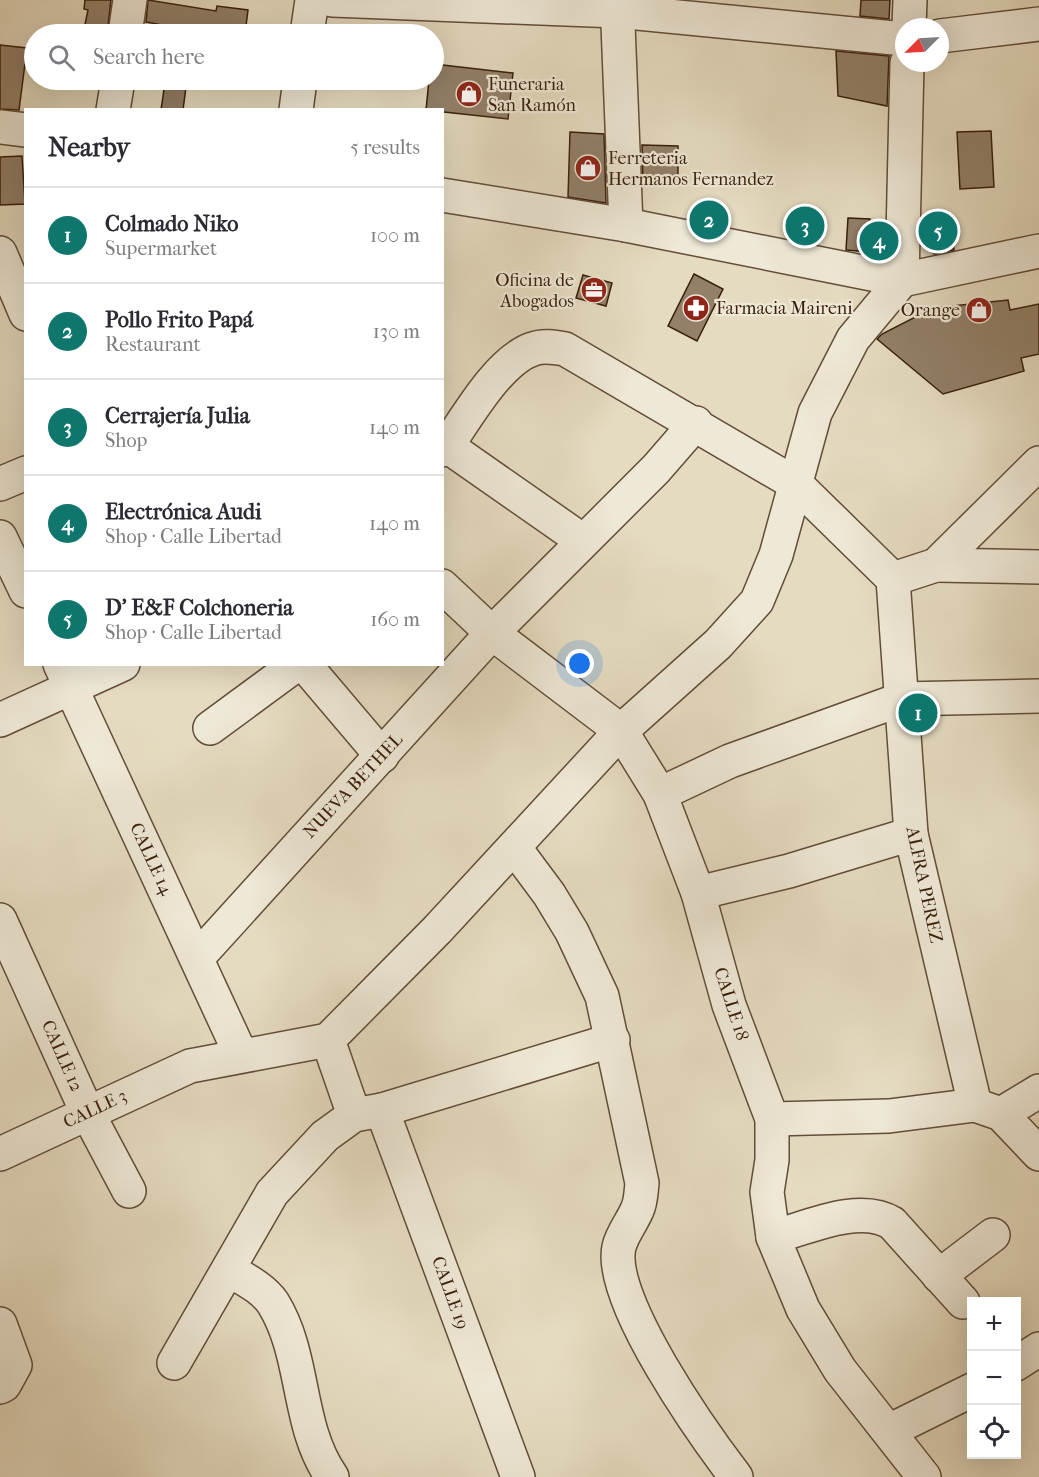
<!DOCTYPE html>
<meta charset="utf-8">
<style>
:root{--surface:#fff;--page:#f2f2f3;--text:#2b2b33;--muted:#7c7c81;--line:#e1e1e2;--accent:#0f766e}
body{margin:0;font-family:"IM FELL French Canon",serif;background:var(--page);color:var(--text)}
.controls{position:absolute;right:18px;bottom:18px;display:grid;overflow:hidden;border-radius:0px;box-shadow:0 6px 24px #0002}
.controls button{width:54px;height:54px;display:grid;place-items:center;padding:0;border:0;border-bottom:2px solid var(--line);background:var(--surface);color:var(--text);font:30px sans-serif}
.compass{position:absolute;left:895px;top:18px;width:54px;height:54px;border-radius:50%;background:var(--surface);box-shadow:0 6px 24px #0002;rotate:246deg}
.you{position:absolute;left:580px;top:664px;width:21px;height:21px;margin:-15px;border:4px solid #fff;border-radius:50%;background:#1a73e8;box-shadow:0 0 0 9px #1a73e833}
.badge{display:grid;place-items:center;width:39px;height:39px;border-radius:50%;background:var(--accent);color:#fff;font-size:20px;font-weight:700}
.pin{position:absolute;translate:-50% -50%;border:3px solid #fff;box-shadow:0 2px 6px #0006}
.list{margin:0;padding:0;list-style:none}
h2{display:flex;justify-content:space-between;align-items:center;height:78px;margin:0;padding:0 24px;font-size:26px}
h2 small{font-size:20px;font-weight:400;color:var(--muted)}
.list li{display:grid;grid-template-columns:39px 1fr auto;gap:18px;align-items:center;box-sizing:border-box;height:96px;padding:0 24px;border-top:2px solid var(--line)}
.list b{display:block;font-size:22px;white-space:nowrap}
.list p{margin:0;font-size:20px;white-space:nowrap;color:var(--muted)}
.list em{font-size:20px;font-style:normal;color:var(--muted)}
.icon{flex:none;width:33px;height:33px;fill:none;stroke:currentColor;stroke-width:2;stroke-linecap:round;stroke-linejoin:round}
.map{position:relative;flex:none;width:1039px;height:1477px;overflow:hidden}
.search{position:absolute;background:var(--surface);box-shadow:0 6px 24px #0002;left:24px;top:24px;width:420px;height:66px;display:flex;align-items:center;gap:15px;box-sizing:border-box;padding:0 21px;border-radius:33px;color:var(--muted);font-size:22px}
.panel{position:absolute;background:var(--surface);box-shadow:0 6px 24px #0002;left:24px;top:108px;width:420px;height:558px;border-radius:0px}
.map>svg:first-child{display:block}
</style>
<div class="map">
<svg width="1039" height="1477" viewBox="0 0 1039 1477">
<rect width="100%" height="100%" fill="#e5dbc0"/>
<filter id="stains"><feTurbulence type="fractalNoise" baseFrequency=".00333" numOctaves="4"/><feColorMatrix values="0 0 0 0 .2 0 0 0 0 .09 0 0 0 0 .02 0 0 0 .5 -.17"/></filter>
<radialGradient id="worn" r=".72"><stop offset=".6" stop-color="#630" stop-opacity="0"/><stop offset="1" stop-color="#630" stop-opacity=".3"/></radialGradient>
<g fill="#928069" stroke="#381e0a" stroke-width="1.5">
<polygon points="85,0 111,0 107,34 83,34 88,10 84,9"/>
<polygon points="148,0 216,11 217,6 248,10 245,34 172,34 156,31 158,24 146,22"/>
<polygon points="861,0 890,0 889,19 860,16"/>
<polygon points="0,45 27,48 19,110 0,109"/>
<polygon points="836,51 889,56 887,106 838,96"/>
<polygon points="434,64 513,73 508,119 426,110 429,80 434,80"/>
<polygon points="165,83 186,87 183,110 161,110"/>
<polygon points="991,131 994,187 960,189 957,132"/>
<polygon points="570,132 604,134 606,203 568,197"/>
<polygon points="642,145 678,146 678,183 643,182"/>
<polygon points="22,156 25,204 0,205 0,157"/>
<polygon points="951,214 954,250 934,254 924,245 922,217"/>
<polygon points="848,218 870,219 869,234 884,235 882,253 846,250"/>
<polygon points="694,274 723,289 697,341 668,326"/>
<polygon points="583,275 612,283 606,306 576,298"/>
<polygon points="1008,300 1010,310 1039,304 1039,354 1021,358 1024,371 943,394 877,339 882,334 933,308"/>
</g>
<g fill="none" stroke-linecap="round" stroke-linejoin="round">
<defs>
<g id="minor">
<polyline points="332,0 617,11 904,39"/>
<polyline points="617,0 626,225"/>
<polyline points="909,27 910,0"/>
<polyline points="125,34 130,0"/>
<polyline points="307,34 312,0"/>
<polyline points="940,36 1039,24"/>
<polyline points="113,110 118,80"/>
<polyline points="296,110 300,80"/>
<polyline points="0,127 26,130"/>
<polyline points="442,195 626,225 902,280 1039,251"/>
<polyline points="0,253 26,314"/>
<path d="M447 446C467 417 499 360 533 349 543 345 554 347 565 349L796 484 893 579"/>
<polyline points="442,450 447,446 583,541"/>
<polyline points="0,484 26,473"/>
<polyline points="0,537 26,591"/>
<polyline points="936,565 1039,567"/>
<polyline points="893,579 911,834 975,1105"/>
<polyline points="893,579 936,565 1039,463"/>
<polyline points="442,586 492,633 621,731 660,794 698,893 729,1005 772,1119 772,1160 767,1192 773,1237 803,1309 840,1370 924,1477"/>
<polyline points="60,664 241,1055"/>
<polyline points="304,664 382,756"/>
<polyline points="0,720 123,664"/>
<polyline points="210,728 297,664"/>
<polyline points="660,794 730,761 902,699 1039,696"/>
<path d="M514 847 549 894 572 932 602 996 642 1183C641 1192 641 1202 637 1210 632 1222 622 1234 619 1247 607 1299 704 1435 736 1477"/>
<polyline points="698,893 789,871 911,834"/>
<polyline points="0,920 87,1112 129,1191"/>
<polyline points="198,957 492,633 656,469 696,423"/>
<polyline points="328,1040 354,1115"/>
<polyline points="382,1110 518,1477"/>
<polyline points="1001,1114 1039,1091"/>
<polyline points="772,1119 889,1116 975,1105 1001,1114 1039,1154"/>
<polyline points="0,1154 190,1066 328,1040 437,930 621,731 718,644 757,601 776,555 815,413 853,339 902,280 907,63"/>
<path d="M773 1237C807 1228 859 1203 892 1223L963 1302"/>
<path d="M229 1270C244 1279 263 1288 273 1303 306 1356 296 1426 332 1477"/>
<polyline points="939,1276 993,1235"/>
<polyline points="0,1324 15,1365 4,1385 0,1387"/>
<polyline points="174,1363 272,1193 325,1136 354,1115 382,1110 613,1040"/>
<polyline points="1016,1364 1039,1349"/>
<polyline points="889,1431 972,1390"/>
</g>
</defs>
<use href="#minor" stroke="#634d38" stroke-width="36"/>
<use href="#minor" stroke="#eee8d6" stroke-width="33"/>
</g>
<defs>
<symbol id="shop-disc" viewBox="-11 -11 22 22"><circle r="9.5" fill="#8f2418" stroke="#eee8d6"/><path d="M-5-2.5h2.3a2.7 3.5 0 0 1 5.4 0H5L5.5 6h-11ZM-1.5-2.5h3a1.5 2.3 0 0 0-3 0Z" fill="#fff"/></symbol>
<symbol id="office-disc" viewBox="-11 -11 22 22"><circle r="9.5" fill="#8f2418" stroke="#eee8d6"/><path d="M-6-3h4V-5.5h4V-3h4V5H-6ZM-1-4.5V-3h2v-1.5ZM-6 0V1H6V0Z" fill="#fff"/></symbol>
<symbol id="pharmacy-disc" viewBox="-11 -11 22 22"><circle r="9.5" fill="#8f2418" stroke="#eee8d6"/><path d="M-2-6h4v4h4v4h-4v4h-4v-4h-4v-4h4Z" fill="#fff"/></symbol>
</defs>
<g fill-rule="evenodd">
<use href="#shop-disc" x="454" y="79" width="30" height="30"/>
<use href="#shop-disc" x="573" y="153" width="30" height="30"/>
<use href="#office-disc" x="579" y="275" width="30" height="30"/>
<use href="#pharmacy-disc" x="681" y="293" width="30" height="30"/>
<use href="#shop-disc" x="964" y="295" width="30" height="30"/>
</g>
<g text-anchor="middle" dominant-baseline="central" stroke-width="4.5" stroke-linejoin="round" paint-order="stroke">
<g font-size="18" fill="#381e0a" stroke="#eee8d6" text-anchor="start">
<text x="488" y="84">Funeraria<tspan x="488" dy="21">San Ramón</tspan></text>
<text x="608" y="158">Ferreteria<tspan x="608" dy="21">Hermanos Fernandez</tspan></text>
<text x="574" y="280" text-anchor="end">Oficina de<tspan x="574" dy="21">Abogados</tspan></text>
<text x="716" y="308">Farmacia Maireni</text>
<text x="960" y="310" text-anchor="end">Orange</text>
</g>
<g font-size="18" fill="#381e0a" stroke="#eee8d6">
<text transform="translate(353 786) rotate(-47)">NUEVA BETHEL</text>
<text transform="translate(151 859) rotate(65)">CALLE 14</text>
<text transform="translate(924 885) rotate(78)">ALFRA PEREZ</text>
<text transform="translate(731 1004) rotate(72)">CALLE 18</text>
<text transform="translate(62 1056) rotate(66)">CALLE 12</text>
<text transform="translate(95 1109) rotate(-25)">CALLE 3</text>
<text transform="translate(450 1293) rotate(70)">CALLE 19</text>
</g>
</g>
<rect width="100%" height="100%" filter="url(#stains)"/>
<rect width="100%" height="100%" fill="url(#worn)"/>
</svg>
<div class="controls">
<button>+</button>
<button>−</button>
<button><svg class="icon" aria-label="locate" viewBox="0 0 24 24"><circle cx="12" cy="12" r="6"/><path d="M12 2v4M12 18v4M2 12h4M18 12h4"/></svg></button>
</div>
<svg class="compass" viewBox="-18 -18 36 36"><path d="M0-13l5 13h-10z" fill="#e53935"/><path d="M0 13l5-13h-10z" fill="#7c7c81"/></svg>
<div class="you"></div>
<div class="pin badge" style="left:918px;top:713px">1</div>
<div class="pin badge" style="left:709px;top:220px">2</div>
<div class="pin badge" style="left:805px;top:226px">3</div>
<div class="pin badge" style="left:879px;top:241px">4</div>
<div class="pin badge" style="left:938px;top:231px">5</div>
<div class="search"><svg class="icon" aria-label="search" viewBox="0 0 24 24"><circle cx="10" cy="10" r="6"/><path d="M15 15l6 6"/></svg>Search here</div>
<section class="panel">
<h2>Nearby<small>5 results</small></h2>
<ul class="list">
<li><span class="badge">1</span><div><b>Colmado Niko</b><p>Supermarket</p></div><em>100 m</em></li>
<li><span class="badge">2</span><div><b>Pollo Frito Papá</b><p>Restaurant</p></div><em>130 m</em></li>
<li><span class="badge">3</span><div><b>Cerrajería Julia</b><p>Shop</p></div><em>140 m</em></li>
<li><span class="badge">4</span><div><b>Electrónica Audi</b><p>Shop · Calle Libertad</p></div><em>140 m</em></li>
<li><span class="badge">5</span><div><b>D' E&amp;F Colchoneria</b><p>Shop · Calle Libertad</p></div><em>160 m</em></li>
</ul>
</section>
</div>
